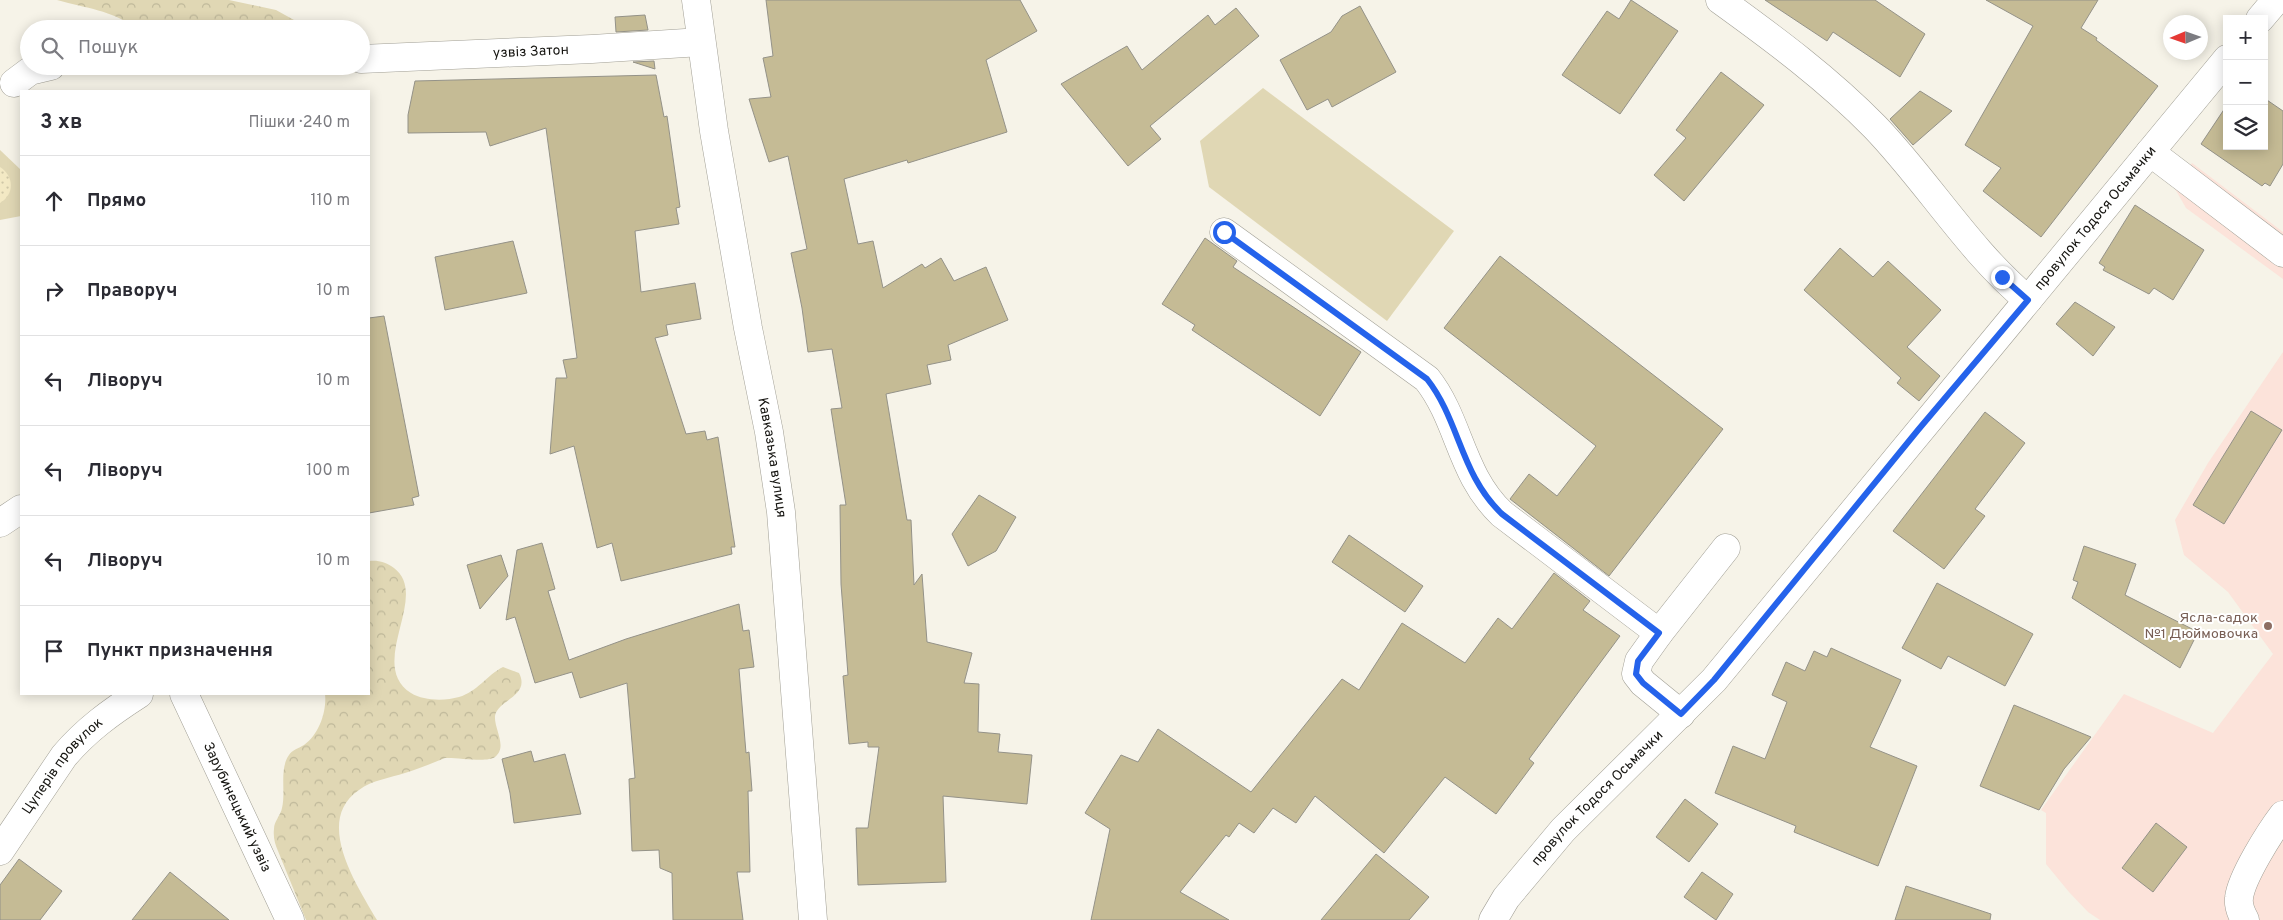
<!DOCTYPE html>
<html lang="uk">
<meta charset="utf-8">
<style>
:root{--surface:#fff;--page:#f7f7f7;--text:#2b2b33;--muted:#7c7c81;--line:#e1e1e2}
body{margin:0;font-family:Overpass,sans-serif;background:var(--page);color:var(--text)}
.controls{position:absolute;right:15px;top:15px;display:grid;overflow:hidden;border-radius:0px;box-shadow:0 2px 12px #0003}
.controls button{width:45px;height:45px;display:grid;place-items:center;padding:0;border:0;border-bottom:1px solid var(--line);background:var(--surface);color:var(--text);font:25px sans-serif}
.compass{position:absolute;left:2163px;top:15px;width:45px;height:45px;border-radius:50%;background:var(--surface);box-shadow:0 2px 12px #0003;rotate:268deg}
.stop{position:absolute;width:15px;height:15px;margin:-11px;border:4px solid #2563eb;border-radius:50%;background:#fff}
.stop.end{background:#2563eb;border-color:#fff;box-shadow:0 1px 5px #0008}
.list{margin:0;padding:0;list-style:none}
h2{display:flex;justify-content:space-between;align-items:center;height:65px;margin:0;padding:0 20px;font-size:21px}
h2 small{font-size:16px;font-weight:400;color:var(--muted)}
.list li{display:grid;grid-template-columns:32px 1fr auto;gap:15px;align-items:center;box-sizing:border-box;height:90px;padding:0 20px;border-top:1px solid var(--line)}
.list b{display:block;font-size:19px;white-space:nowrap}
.list em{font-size:16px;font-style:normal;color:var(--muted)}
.icon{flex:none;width:28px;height:28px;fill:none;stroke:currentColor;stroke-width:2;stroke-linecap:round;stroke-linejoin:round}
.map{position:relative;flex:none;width:2283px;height:920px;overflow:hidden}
.search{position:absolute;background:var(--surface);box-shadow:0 2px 12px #0003;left:20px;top:20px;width:350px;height:55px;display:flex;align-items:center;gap:12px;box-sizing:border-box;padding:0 18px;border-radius:28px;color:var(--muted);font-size:19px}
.panel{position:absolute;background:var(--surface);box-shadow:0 2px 12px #0003;left:20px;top:90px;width:350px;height:605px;border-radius:0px}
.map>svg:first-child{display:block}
</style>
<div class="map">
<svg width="2283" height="920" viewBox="0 0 2283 920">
<defs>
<pattern id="forest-crowns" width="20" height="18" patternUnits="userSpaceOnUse" patternTransform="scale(1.25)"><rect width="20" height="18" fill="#e0d7b4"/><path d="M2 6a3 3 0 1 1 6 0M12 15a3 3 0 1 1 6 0" fill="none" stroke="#bfb89a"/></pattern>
<pattern id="sand-dots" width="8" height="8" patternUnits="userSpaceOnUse" patternTransform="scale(1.25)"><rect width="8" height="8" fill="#f3e9c4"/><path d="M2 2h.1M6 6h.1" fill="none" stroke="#cfc7a7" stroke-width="1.8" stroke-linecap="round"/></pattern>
</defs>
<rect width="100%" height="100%" fill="#f6f3e8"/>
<g fill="#fce3da">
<polygon points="2192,163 2283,232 2283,279 2186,208 2174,187"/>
<polygon points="2283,352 2283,920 2100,920 2088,912 2069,892 2046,864 2046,813 2041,810 2124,694 2213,733 2273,654 2228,592 2184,555 2175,520 2208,463"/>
</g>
<g fill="#e0d7b4">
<polygon points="1263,88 1454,231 1387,321 1209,187 1200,141"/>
<polygon points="0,150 21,170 21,216 0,220"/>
</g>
<g fill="url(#forest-crowns)">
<path d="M57 0H229L276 10 294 20 297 29H138C109 9 88 9 57 0Z"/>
<path d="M369 561C378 560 386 562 394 568 431 596 366 664 411 693 424 701 445 701 459 697 477 692 487 675 503 667L519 673C531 696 497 700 495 716 494 729 508 747 495 757 487 763 456 757 445 758 432 763 419 769 405 773 390 778 372 780 359 790 313 821 358 887 377 920H306L278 851C275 844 273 837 274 829 274 821 281 815 282 808 286 792 279 769 289 755 292 750 299 748 304 745 319 735 327 711 325 694H369Z"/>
</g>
<path fill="url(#sand-dots)" d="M0 167C14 176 15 194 0 203Z"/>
<g fill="#c5bb95" stroke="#949288">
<polygon points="766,0 1020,0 1037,31 986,60 1007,132 908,163 907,160 844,179 858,244 873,241 883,288 922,264 925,268 941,258 954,281 986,267 1008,320 948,345 951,360 927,365 931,384 886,394 907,520 911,520 914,585 922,574 927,642 972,653 964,683 979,684 978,732 1000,734 998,752 1032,755 1027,804 943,796 946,882 858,885 856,828 868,828 879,747 868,747 868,742 849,744 843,676 848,675 841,584 840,505 846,505 831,409 842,408 832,349 808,352 802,308 791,253 807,249 788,156 769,162 749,99 771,97 763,58 773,56"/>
<polygon points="1631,0 1678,31 1620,114 1562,75 1607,11 1619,19"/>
<polygon points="1765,0 1875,0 1925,34 1900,77 1833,32 1827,41"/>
<polygon points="1986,0 2098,0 2081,28 2097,38 2096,40 2158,86 2041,237 1983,191 2001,168 1965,145 2033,26"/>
<polygon points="1360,6 1396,72 1332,107 1328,99 1307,110 1280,60 1331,32 1342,16"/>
<polygon points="1236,8 1259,36 1150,126 1161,139 1128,166 1061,84 1127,46 1142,70 1208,15 1215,25"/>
<polygon points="645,15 648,30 616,32 615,17"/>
<polygon points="654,61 655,69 633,62"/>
<polygon points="1721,72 1764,105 1684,201 1654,175 1686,138 1676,130"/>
<polygon points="656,75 664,117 667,116 680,207 676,208 679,224 635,231 641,292 695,283 701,319 666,325 668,335 655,338 686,434 705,431 707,440 718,437 735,547 731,547 732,554 621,581 612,543 597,548 574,446 550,454 556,378 567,378 563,360 577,358 546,128 490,146 486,132 408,133 408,115 415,81"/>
<polygon points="1920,91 1952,111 1913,145 1890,119"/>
<polygon points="2264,98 2283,111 2283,164 2270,186 2265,183 2262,186 2201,144 2227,105 2227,146 2264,146"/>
<polygon points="2135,205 2204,250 2173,300 2154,288 2149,294 2103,270 2105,267 2099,263"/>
<polygon points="1205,238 1237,261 1233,267 1361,352 1320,416 1192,330 1195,325 1162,304"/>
<polygon points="513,241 527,293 445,310 435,257"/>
<polygon points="1840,248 1873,277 1888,261 1941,310 1907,347 1940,376 1919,401 1897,383 1901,378 1804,290"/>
<polygon points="1500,256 1723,429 1609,576 1510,499 1529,474 1557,496 1596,446 1444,328"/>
<polygon points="2075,302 2115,327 2093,356 2056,324"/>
<polygon points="384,316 419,496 412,498 414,505 369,513 369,318"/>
<polygon points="2251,411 2282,430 2224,524 2193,505"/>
<polygon points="1985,412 2025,443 1975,509 1985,516 1944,569 1893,531"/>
<polygon points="979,495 1016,517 996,551 968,566 952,534"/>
<polygon points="1349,535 1423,586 1405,612 1332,562"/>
<polygon points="542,543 555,589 548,591 569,660 626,639 739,604 743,631 749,630 754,667 739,669 746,753 749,752 752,791 748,791 750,872 737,872 743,920 673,920 672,873 660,868 659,850 632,851 629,779 635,778 627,683 580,698 572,672 535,683 515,617 506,620 517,550"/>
<polygon points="2084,546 2136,564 2125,595 2198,632 2180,668 2072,598 2078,582 2073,580"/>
<polygon points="501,555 508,576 480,609 467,565"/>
<polygon points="1554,573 1590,601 1583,610 1620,636 1529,759 1534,763 1496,814 1445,777 1384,853 1315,796 1296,823 1273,808 1254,833 1239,823 1229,837 1226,835 1180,892 1229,920 1091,920 1110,829 1085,813 1121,755 1138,762 1158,729 1251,792 1342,679 1359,690 1402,623 1465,663 1498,618 1512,629"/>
<polygon points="1937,583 2033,634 2005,686 1948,656 1941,669 1902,648"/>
<polygon points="1831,648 1901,680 1870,747 1917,766 1878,866 1794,832 1796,826 1715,793 1733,746 1765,759 1787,702 1772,695 1786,662 1805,671 1814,651 1827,657"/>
<polygon points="2014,705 2091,737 2064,769 2039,810 1980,786"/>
<polygon points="531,751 534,762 565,754 581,814 514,823 510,793 502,759"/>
<polygon points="1685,799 1718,824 1689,862 1656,837"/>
<polygon points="2156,823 2187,847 2153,892 2122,868"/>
<polygon points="1376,854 1429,897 1409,920 1321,920"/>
<polygon points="19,859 62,891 40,920 0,920 0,885"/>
<polygon points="170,872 229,920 132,920"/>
<polygon points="1702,872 1733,894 1716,920 1684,897"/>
<polygon points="1906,886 1991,914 1990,920 1895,920"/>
</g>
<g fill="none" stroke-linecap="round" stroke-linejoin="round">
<defs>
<g id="minor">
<path id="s1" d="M696 0 714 131 748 328 769 432 781 512 813 920"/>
<path d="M1720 0C1774 39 1828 79 1875 127 1928 182 1969 251 2028 300"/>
<polyline points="2260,19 2276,0"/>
<path id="s2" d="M361 59 592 49 701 42"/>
<polyline points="14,83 30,71 51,66"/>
<polyline points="2150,152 2283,253"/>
<path d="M1224 232 1427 379C1460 421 1460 474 1502 514L1659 633 1639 661 1636 674 1643 683 1681 714"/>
<polyline points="0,523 21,509"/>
<polyline points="1659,633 1726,548"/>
<path id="s3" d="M184 694 290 920"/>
<path id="s4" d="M0 851 64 756C86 730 111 712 139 694"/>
<path id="s5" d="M1493 920 1506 898 1563 830 1714 680 2227 59"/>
<path d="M2245 920C2241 913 2238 906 2239 898 2241 878 2270 832 2283 815"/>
</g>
</defs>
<use href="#minor" stroke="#a19f95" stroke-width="29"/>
<use href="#minor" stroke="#fff" stroke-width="28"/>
</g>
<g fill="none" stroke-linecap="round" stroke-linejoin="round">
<path stroke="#2563eb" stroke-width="6" d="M1224 232 1427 379C1460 421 1460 474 1502 514L1659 633 1638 661 1636 674 1643 683 1681 714 1714 680 1918 430 2028 300 2002 277"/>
</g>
<circle fill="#8d6e63" stroke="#fff" stroke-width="2" cx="2268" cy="626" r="5"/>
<g text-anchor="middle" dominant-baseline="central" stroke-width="4" stroke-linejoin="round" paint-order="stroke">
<g font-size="14" fill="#151410" stroke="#fff">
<text stroke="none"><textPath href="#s2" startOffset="170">узвіз Затон</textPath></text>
<text stroke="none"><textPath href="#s5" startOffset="926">провулок Тодося Осьмачки</textPath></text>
<text stroke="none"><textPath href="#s1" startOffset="464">Кавказька вулиця</textPath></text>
<text stroke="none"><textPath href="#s4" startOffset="106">Цуперів провулок</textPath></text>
<text stroke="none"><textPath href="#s5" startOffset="161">провулок Тодося Осьмачки</textPath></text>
<text stroke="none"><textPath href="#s3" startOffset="125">Зарубинецький узвіз</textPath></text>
</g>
<g font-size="14" fill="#785e54" stroke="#fff" text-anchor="end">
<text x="2258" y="618">Ясла-садок<tspan x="2258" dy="16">№1 Дюймовочка</tspan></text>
</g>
</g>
</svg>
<div class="controls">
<button>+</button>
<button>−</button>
<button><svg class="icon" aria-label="layers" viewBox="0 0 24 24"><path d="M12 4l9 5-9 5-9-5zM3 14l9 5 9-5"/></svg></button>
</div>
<svg class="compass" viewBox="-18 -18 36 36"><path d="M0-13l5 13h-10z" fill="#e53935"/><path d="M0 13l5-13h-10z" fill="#7c7c81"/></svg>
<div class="stop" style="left:1224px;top:232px"></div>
<div class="stop end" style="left:2002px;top:277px"></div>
<div class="search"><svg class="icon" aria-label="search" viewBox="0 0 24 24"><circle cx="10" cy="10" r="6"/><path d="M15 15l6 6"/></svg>Пошук</div>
<section class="panel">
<h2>3 хв<small>Пішки · 240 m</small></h2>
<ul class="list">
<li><svg class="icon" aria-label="ahead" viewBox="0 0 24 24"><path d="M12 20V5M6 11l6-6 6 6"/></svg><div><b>Прямо</b></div><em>110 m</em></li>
<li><svg class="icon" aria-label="right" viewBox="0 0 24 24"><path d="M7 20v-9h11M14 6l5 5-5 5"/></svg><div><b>Праворуч</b></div><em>10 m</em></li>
<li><svg class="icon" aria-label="left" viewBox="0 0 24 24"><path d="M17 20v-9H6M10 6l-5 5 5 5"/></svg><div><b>Ліворуч</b></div><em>10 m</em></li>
<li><svg class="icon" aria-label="left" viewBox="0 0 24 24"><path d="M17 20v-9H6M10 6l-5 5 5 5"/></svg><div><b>Ліворуч</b></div><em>100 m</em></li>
<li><svg class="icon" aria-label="left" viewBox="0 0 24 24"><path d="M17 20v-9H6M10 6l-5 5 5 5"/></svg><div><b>Ліворуч</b></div><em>10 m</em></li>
<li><svg class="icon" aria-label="arrive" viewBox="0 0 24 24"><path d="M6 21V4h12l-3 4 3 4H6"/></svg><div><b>Пункт призначення</b></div></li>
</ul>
</section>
</div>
